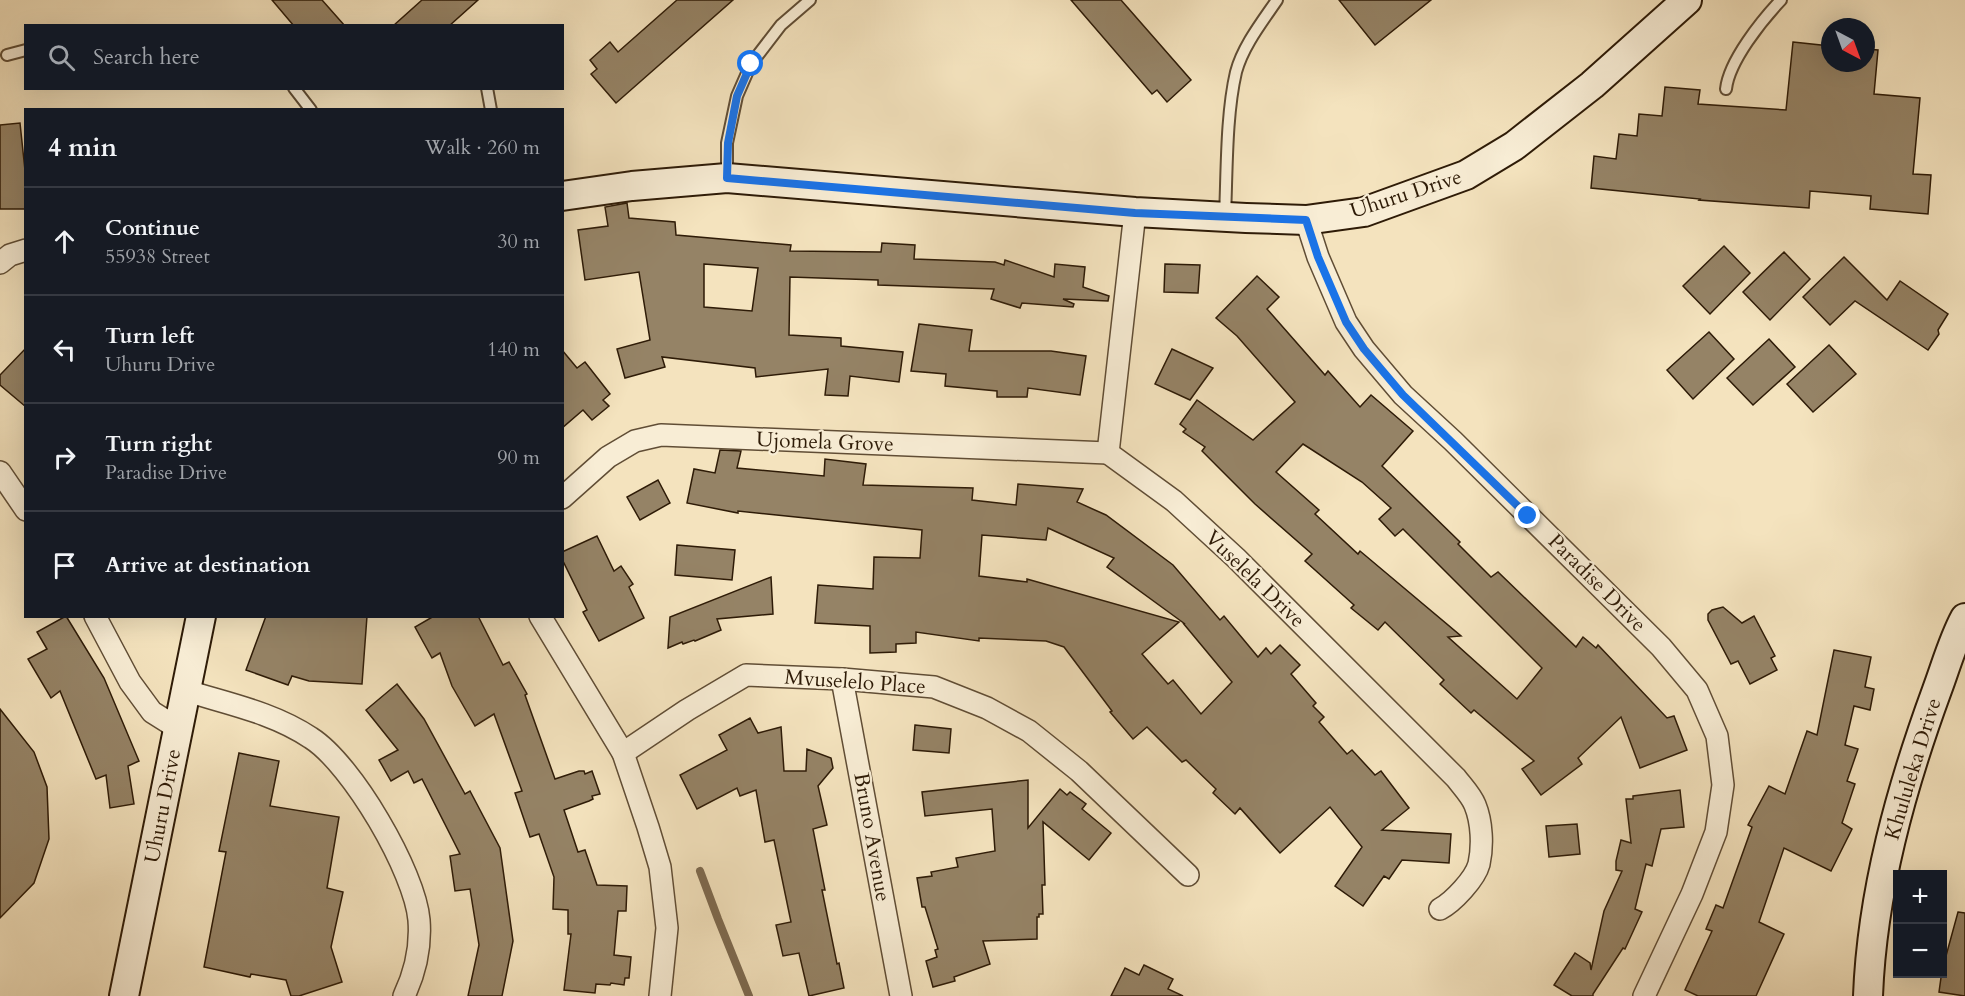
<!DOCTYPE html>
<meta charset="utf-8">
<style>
:root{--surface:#171b24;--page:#20242c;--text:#f1f3f6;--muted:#9ea1a6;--line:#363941}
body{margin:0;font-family:Cardo,serif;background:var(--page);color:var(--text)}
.controls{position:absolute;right:18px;bottom:18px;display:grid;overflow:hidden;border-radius:0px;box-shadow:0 6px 24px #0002}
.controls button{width:54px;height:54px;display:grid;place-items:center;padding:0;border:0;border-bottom:2px solid var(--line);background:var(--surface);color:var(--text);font:30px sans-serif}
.compass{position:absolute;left:1821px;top:18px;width:54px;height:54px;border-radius:50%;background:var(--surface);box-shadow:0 6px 24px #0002;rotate:139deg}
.stop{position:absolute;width:18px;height:18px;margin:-14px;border:4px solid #1a73e8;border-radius:50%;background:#fff}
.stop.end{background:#1a73e8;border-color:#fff;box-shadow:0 2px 6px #0008}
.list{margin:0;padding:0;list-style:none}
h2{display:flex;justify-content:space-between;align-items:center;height:78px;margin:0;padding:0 24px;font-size:26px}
h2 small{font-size:20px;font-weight:400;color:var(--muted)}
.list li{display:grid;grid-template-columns:39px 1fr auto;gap:18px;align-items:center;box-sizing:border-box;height:108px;padding:0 24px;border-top:2px solid var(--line)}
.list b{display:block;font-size:22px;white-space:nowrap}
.list p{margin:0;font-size:20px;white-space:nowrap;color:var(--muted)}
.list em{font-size:20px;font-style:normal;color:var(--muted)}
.icon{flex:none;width:33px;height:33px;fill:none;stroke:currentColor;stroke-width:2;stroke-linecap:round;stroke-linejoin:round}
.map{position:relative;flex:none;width:1965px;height:996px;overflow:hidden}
.search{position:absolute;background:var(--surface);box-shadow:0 6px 24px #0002;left:24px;top:24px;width:540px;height:66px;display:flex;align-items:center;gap:15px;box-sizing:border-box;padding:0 21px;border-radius:0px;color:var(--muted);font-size:22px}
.panel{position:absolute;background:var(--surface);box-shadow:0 6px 24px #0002;left:24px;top:108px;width:540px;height:510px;border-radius:0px}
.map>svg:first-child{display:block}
</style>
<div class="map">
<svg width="1965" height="996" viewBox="0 0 1965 996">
<rect width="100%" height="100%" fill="#f4e3be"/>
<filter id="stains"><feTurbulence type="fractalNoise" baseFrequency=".00333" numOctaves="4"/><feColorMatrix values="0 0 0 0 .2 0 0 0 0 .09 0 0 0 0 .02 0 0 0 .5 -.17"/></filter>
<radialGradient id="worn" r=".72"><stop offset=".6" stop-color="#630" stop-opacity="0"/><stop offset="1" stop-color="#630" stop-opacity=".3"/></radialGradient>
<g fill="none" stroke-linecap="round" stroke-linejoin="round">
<polyline stroke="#7d6a50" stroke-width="8" points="700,871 718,919 749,996"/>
</g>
<g fill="#958366" stroke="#2e1b07" stroke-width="1.5" fill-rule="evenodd">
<polygon points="272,0 322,0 345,26 294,26"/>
<polygon points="422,0 478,0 449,26 393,26"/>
<polygon points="677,0 733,0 616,103 591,74 597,69 590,60 610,42 618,52"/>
<polygon points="1071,0 1121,0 1191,80 1167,102 1157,90 1152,94"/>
<polygon points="1339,0 1431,0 1375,45"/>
<polygon points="1793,42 1830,46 1830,63 1866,63 1866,49 1878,50 1874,94 1920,98 1913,174 1931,175 1928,214 1870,209 1871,196 1810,191 1809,208 1699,200 1700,199 1591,188 1594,156 1616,159 1619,134 1637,136 1639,114 1662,116 1665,87 1700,90 1698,104 1786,110"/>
<polygon points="20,123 26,180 26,209 0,209 0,125"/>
<path d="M627 203 629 218 675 222 676 235 791 245 790 251 881 252 882 243 915 245 914 259 995 262 1004 265 1005 260 1054 277 1055 264 1085 267 1083 287 1109 296 1108 301 1063 299 1074 304 1073 307 1022 303 1020 308 991 299 994 289 878 285V280L790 277 789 335 841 338V346L903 352 899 382 850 376 848 396 825 395 828 369 756 377 755 368 662 357 665 367 625 378 617 349 650 340 639 272 585 280 578 230 608 226 605 207ZM704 264 758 268 752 311 704 307Z"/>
<polygon points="1724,246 1750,273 1710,314 1683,286"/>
<polygon points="1784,252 1810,279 1770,320 1743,292"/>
<polygon points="1844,257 1887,300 1900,281 1948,314 1938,330 1939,334 1928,350 1855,301 1830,325 1803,297"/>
<polygon points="1165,264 1200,265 1198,293 1164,292"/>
<path d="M1257 276 1279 297 1267 309 1325 375 1328 371 1360 407 1371 395 1413 431 1382 466 1460 542 1458 544 1491 577 1498 572 1576 647 1583 637 1596 648 1598 645 1667 718 1674 716 1687 750 1640 768 1621 717 1578 758 1582 764 1541 795 1522 769 1534 761 1474 710 1471 713 1440 684 1444 680 1385 622 1378 630 1351 608 1354 605 1305 561 1312 554 1255 504 1202 451 1205 447 1183 432 1186 429 1180 424 1197 400 1253 440 1295 402 1237 336 1216 318ZM1303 444 1362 482 1391 508 1379 519 1395 536 1403 529 1542 668 1517 699 1448 637 1461 636 1360 551 1358 554 1315 514 1319 510 1276 472Z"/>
<polygon points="919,324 972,330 969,351 1051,351 1086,356 1080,395 1028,388 1027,397 997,397 997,391 945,386 946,374 911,371"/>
<polygon points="1709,332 1734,359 1693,399 1667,370"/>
<polygon points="1769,339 1795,367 1753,405 1727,378"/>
<polygon points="1829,345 1856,374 1813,412 1787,384"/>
<polygon points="26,348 26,407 0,385 0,375"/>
<polygon points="1172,349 1213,368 1190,400 1155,384"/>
<polygon points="562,350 577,368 585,362 610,394 603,400 609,406 592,420 583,410 562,428"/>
<path d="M720 450 741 451 737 468 824 476 825 459 866 464 863 485 973 488 972 500 1016 505 1018 484 1083 489 1077 502 1106 515 1173 565 1220 620 1224 616 1258 657 1266 648 1271 654 1280 645 1300 665 1291 674 1316 703 1313 706 1324 717 1319 722 1347 754 1352 750 1375 775 1381 771 1409 808 1382 830 1451 834 1449 863 1402 860 1389 879 1384 876 1363 906 1335 886 1362 847 1330 807 1280 853 1240 808 1235 814 1213 793 1216 789 1186 760 1182 762 1147 727 1133 739 1110 712 1112 711 1064 647 1046 641 979 638V641L916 632V643L896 644V652L870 653V626L815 623 818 585 873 589 874 557 920 558 922 530 738 511V513L687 503 694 469 715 473ZM1048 528 1114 558 1107 567 1185 624 1183 623 1232 682 1201 714 1173 680 1168 684 1142 654 1179 622 1027 579V582L979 576 982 535 1046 540Z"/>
<polygon points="658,480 670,503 640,520 627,497"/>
<polygon points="597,536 614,571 621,566 633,584 629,587 644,618 599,641 583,612 587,610 562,559 562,552"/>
<polygon points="677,545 735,550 732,580 675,575"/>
<polygon points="771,577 773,614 717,619 721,630 695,641 694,640 683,644 682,642 668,648 670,617"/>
<polygon points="1723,607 1742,623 1754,616 1775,656 1771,658 1777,670 1750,684 1738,661 1731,664 1708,620 1708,614 1712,610"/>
<polygon points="66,616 104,678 139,761 128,766 134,804 110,808 106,775 96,779 60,691 51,698 28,659 47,649 37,632"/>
<polygon points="266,616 367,616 362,684 309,681 292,676 288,685 246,670"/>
<polygon points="434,616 478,616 503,665 509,662 527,694 525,695 555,779 579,771 584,771 585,774 592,771 600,794 592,796 593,799 589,801 564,810 578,852 585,850 597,885 627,886 626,911 618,911 614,955 631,957 629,978 625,978 624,985 611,983 610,985 596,984 595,993 564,990 571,934 568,934 568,910 553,909 554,877 539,834 530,837 515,793 522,791 494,714 475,726 452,686 440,653 432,658 415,627"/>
<polygon points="1834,650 1871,657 1865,687 1874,689 1870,710 1854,706 1845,745 1858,749 1847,781 1855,784 1842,823 1852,829 1831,871 1784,848 1759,922 1784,934 1756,996 1698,996 1685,990 1712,931 1706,929 1716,905 1723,908 1752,827 1748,825 1769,786 1785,794 1807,731 1817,735"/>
<polygon points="397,684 424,719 465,794 470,791 500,848 513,941 502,996 468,996 479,945 470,889 455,891 450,856 460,854 422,779 414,783 408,771 391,781 379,760 398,750 366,710"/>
<polygon points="0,709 34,752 47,787 49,839 34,883 0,918"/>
<polygon points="750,718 758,733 781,727 784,771 806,771 807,749 831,758 833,768 818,786 827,825 813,829 825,890 822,890 837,964 839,963 844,988 809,996 799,953 783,956 776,925 791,922 774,840 765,842 756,790 740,796 737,788 697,809 680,775 727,750 719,735"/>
<polygon points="915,725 951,729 949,753 913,750"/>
<polygon points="239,753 279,761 270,806 339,817 327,888 343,892 331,947 342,982 299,996 291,996 286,980 251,974 250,977 204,967 226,852 219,851"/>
<polygon points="1028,780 1028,828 1060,789 1067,795 1070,792 1086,804 1082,809 1111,833 1089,860 1043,822 1045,885 1042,885 1043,914 1039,914 1039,917 1037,917 1037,939 983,941 990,964 954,977 955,981 933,987 926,961 937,957 935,950 938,949 925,907 922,907 917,878 932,876 931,872 958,867 956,858 995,851 992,809 925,816 922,792"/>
<polygon points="1680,790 1684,827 1661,829 1652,866 1646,864 1635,909 1642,912 1625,949 1623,948 1593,994 1593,996 1572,996 1554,985 1575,953 1590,963 1591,970 1604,911 1622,871 1616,870 1616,861 1621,840 1631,843 1626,799 1633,799 1633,796"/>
<polygon points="1577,824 1580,854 1549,857 1546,826"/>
<polygon points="1958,912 1965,913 1965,996 1939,992 1944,956 1946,956"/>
<polygon points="1144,965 1173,979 1168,989 1183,996 1111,996 1125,968 1139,975"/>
</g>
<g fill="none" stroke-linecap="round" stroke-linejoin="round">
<defs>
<g id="lane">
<polyline points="7,55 26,50"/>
<polyline points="294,88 311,110"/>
<polyline points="487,88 491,110"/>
<path d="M1726 89C1729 61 1762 20 1781 0"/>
<polyline points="727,178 727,143 737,96 751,64 781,25 810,0"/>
<path d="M1225 216C1227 171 1226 115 1236 72 1243 46 1262 22 1277 0"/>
</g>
<g id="street">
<path d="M1135 212 1108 453 1174 501 1236 558 1456 778C1462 786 1471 795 1475 805 1482 822 1483 846 1479 864 1475 879 1453 902 1440 909"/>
<polyline points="1306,220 1318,257 1346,322 1364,349 1403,395 1453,441 1661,647 1697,690 1717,736 1723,785 1716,832 1692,894 1644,996"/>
<polyline points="0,263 10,255 26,250"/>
<polyline points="0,472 26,510"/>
<polyline points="562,498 608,457 635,441 661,435 1108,453"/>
<polyline points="95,616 130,682 152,712 179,729"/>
<polyline points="540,616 623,753 648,827 660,867 667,928 660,996"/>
<polyline points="842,679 901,996"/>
<path d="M187 691C229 704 274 713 311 738 352 764 415 872 419 920 421 946 415 973 404 996"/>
<polyline points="623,753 687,710 746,675 842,679 934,687 987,708 1029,731 1079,771 1188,875"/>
</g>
<g id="secondary">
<polyline points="562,196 632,186 727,178 1135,212 1246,218 1306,220 1364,212 1466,175 1514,146 1592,85 1687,0"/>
<polyline points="124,996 201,616"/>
<path d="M1868 996C1872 892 1901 788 1937 690 1946 666 1953 640 1965 618"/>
</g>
</defs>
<use href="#lane" stroke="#604d35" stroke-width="14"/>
<use href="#street" stroke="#604d35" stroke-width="24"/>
<use href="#secondary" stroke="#2e1b07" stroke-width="32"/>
<use href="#lane" stroke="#f8edd5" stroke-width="10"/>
<use href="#street" stroke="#f8edd5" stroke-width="21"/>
<use href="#secondary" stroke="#f8edd5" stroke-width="28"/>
</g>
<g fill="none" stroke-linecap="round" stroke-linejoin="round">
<polyline stroke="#1a73e8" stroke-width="8" points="751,64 737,96 728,143 727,178 1135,213 1306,220 1318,257 1346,322 1364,349 1403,395 1528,516"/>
</g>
<g text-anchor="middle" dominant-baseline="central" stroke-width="4.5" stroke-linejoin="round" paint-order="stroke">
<g font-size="21" fill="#2e1b07" stroke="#f8edd5">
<text transform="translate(1406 194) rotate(-18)">Uhuru Drive</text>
<text transform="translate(825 442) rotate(2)">Ujomela Grove</text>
<text transform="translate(1255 579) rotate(44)">Vuselela Drive</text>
<text transform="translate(1597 583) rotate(45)">Paradise Drive</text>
<text transform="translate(855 682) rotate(4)">Mvuselelo Place</text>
<text transform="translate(1913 769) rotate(-73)">Khululeka Drive</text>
<text transform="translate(163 806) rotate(-79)">Uhuru Drive</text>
<text transform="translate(872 837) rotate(80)">Bruno Avenue</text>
</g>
</g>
<rect width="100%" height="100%" filter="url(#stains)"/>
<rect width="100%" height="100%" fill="url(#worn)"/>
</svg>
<div class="controls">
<button>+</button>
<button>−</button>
</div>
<svg class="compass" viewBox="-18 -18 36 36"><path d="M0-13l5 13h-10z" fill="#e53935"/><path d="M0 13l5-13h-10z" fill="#9ea1a6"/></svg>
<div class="stop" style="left:751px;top:64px"></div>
<div class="stop end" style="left:1528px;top:516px"></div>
<div class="search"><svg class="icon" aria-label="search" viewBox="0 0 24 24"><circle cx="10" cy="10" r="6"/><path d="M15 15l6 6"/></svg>Search here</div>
<section class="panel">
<h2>4 min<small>Walk · 260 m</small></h2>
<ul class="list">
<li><svg class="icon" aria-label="ahead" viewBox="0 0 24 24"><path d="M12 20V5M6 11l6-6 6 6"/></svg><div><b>Continue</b><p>55938 Street</p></div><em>30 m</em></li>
<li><svg class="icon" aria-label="left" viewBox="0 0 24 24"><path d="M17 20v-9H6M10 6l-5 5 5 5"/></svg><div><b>Turn left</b><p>Uhuru Drive</p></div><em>140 m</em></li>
<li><svg class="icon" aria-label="right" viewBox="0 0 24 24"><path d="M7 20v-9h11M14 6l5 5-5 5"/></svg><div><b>Turn right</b><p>Paradise Drive</p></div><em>90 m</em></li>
<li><svg class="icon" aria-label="arrive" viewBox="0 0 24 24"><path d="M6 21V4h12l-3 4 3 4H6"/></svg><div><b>Arrive at destination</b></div></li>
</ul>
</section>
</div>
